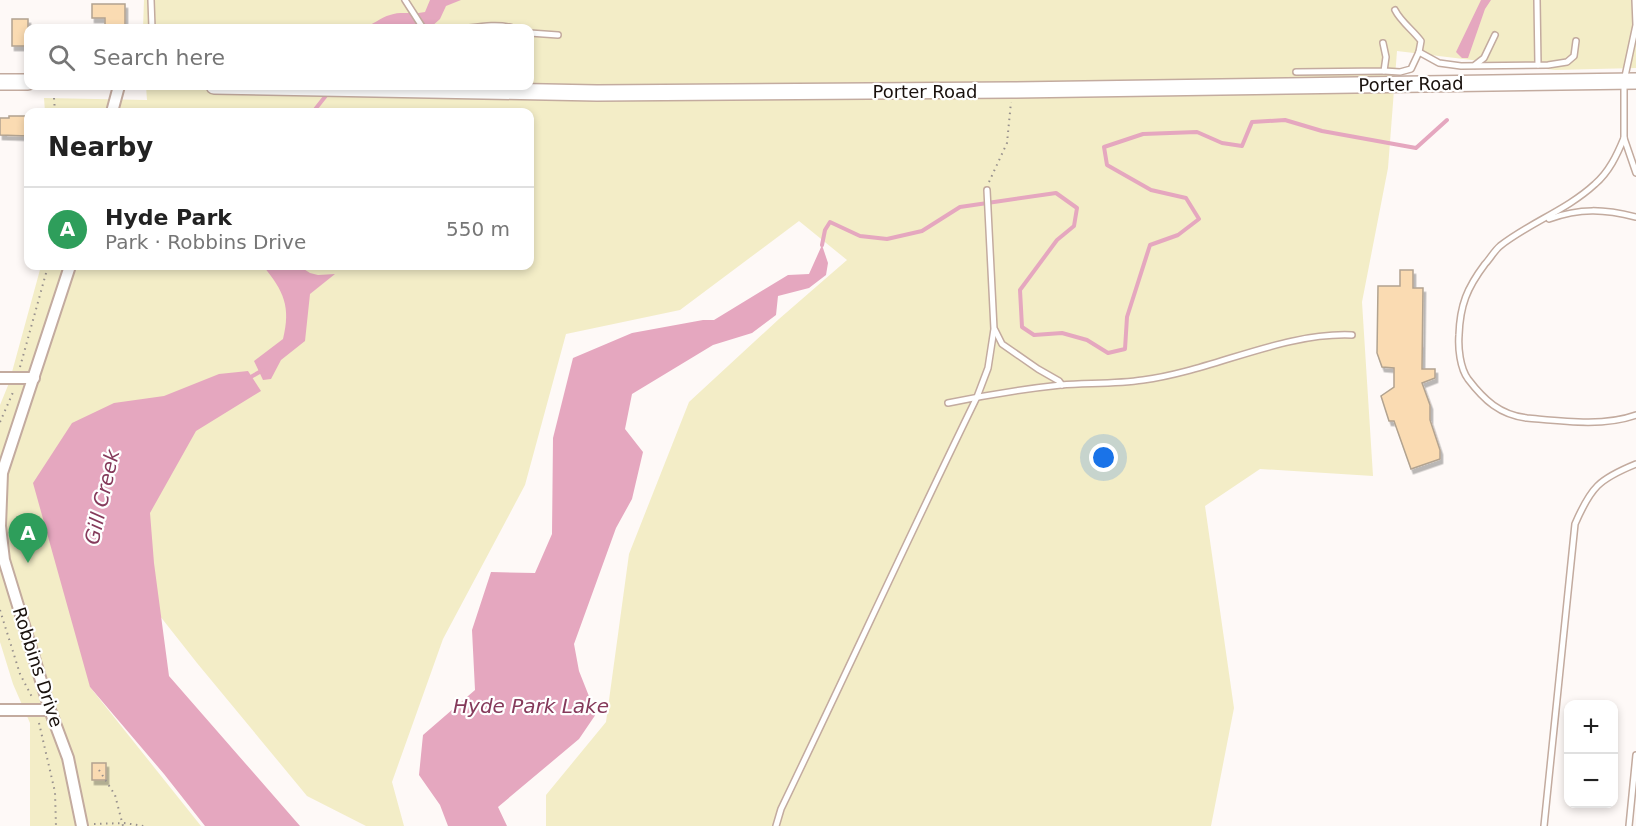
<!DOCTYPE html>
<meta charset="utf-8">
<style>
:root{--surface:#fff;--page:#f6f6f6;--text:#222;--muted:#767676;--line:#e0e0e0;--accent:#33786c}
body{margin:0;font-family:"DejaVu Sans",sans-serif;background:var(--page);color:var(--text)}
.controls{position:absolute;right:18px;bottom:18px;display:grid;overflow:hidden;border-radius:12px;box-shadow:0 3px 9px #0003}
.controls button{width:54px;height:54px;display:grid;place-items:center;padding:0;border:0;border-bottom:2px solid var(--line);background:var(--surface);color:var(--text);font:30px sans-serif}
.you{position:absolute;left:1104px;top:458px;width:21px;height:21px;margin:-15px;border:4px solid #fff;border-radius:50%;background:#1a73e8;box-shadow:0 0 0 9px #1a73e833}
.badge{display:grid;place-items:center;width:39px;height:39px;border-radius:50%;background:var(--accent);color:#fff;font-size:20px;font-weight:700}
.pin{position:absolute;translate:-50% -50px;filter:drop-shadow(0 2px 3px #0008)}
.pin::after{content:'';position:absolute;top:32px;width:21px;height:18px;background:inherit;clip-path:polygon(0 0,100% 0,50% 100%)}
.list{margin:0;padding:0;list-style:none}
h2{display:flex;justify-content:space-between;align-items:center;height:78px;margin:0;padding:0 24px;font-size:26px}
h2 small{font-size:20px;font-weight:400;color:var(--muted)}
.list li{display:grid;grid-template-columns:39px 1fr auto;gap:18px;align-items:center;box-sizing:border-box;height:84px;padding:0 24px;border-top:2px solid var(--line)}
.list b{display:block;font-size:22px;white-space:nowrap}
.list p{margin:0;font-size:20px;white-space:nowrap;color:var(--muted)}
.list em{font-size:20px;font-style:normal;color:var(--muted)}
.icon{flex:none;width:33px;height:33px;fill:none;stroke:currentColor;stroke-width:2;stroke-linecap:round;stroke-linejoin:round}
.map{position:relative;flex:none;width:1636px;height:826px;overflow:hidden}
.search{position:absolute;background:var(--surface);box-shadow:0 3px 9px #0003;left:24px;top:24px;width:510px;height:66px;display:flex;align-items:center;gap:15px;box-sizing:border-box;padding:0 21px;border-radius:12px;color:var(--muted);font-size:22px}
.panel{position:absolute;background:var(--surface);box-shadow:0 3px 9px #0003;left:24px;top:108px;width:510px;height:162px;border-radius:12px}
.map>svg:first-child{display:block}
</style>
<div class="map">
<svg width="1636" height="826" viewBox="0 0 1636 826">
<defs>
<filter id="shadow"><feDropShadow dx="2.5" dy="4.5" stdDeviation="0" flood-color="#0004"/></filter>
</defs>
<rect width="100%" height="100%" fill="#fef9f7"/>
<polygon fill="#f3edc7" points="144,0 1636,0 1636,68 1555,70 1397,51 1388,168 1362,302 1373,476 1260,469 1205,506 1234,708 1211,826 546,826 546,795 606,722 629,554 689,402 779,319 847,260 799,221 680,310 566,334 525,485 443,639 392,782 404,826 366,826 307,796 197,663 130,578 90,687 201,826 30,826 30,723 13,684 0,642 0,405 9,383 41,266 530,266 530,112 45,112 44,98 147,100 146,86 530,86 530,28 143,28"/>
<g fill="#e5a7bf">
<path d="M430 0H461L446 6 440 19 431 27 363 28C373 25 381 17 390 15 402 11 412 15 425 12Z"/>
<polygon points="1481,0 1491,0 1485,9 1468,58 1462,58 1456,52"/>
<polygon points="822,245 828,263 826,275 809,288 778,296 776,315 752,333 713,345 632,394 625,429 643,452 632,499 616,528 574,644 579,671 596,714 579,739 498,807 507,826 448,826 440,805 419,775 423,735 475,690 472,630 491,572 535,573 552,534 553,438 573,358 632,333 703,320 714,320 788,275 809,274"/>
<path d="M263 266H299L310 273 318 275 335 274 310 294 305 341 281 360 271 379 263 380 254 361 283 339C291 307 284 291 263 266Z"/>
<polygon points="248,371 261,391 196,431 150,513 154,563 169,676 300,826 205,826 164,774 90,687 33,483 72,423 114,403 164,396 219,374"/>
</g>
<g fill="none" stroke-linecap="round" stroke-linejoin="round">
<g stroke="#e5a7bf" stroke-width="4">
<polyline points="313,112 328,93"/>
<polyline points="822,245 825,230 830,222 860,236 887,239 922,231 960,207 1056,193 1077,208 1074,226 1057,240 1020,290 1022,327 1034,335 1062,333 1087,340 1108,353 1125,349 1127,317 1150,245 1178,235 1199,219 1186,198 1151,190 1107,165 1104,147 1143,134 1197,132 1222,143 1242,146 1252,122 1285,120 1322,131 1416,148 1447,120"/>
<polyline points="249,378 263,370"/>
</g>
</g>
<g fill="#fadbb2" stroke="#b2a390" stroke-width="1.5" filter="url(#shadow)">
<polygon points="92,4 125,4 125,28 105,28 105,18 92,18"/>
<rect x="12" y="19" width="16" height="27"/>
<polygon points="9,116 28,116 28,136 0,135 0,118 9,118"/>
<polygon points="1400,270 1413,270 1413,288 1423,288 1422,369 1435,369 1435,378 1422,383 1430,405 1430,420 1440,450 1440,459 1411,469 1394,421 1389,421 1381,396 1394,387 1394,368 1382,367 1377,353 1378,286 1400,286"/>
<rect x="92" y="763" width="14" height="17"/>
</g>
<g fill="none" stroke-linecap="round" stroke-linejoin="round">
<defs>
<g id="service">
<polyline points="151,0 152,28"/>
<polyline points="405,0 423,28"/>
<polyline points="1537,0 1538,65"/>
<polyline points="1635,0 1636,25 1624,81 1624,138 1636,173"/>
<path d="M469 28C484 26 499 24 513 28"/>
<polyline points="530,33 558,35"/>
<polyline points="1419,52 1439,63 1461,66 1548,65 1567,62 1574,56 1576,41"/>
<polyline points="1475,65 1484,58 1495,35"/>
<path d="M1384 71 1400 72 1411 69 1419 52 1421 41C1413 30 1401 22 1395 10"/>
<polyline points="1296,72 1384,71 1386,57 1383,43"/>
<path d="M1624 138C1617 155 1609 172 1595 184 1567 210 1529 223 1500 246 1494 251 1490 259 1485 264 1467 288 1460 305 1459 335 1458 348 1460 368 1468 379 1484 400 1500 415 1527 418 1561 421 1603 427 1636 415"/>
<path d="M1549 219C1580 208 1604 209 1636 217"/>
<polyline points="995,330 1002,344 1038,369 1059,381 1062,385"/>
<path d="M948 403C986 395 1023 389 1061 385 1088 383 1116 384 1143 380 1212 371 1283 332 1352 335"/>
<path d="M776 826 781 809C847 672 910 534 977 397L988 368 994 329 987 190"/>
<path d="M1544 826 1575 524C1591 487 1599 479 1636 464"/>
<polyline points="1629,826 1636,755"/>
</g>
<g id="minor">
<polyline points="112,112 119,86"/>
<polyline points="70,266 2,473 0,526 4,560 50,710 68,758 82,826"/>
<polyline points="0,378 34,378"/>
<polyline points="0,710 50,710"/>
</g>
<g id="secondary">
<polyline points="0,82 28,82"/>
<polyline points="214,86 597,93 1011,90 1636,81"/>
</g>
</defs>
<use href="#service" stroke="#c3ab9f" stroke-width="8"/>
<use href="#minor" stroke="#c3ab9f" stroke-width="14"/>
<use href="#secondary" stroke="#c3ab9f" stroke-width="18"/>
<g stroke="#97908d" stroke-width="2" stroke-dasharray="1.5 4.5" stroke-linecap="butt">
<polyline points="54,98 55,112"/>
<polyline points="281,109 350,110"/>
<polyline points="989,182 1007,143 1011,102"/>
<polyline points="20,367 48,266"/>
<polyline points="0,422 14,390"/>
<polyline points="0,610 20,674 32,697"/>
<polyline points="39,723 55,792 56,826"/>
<polyline points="99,770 115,795 123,826"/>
<polyline points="94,824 124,823 144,826"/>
</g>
<use href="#service" stroke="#fff" stroke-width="5"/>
<use href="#minor" stroke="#fff" stroke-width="10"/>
<use href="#secondary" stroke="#fff" stroke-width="15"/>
</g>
<g text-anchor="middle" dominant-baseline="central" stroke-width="4.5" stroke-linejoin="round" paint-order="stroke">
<g font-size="18" fill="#19110d" stroke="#fff">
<text transform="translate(1411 84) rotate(-1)">Porter Road</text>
<text x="925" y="91">Porter Road</text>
<text transform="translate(38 667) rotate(72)">Robbins Drive</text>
</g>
<g font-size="20" font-style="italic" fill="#853a5b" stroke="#fff">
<text transform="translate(102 497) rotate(-77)">Gill Creek</text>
<text x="531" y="706">Hyde Park Lake</text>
</g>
</g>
</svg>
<div class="controls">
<button>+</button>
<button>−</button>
</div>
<div class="you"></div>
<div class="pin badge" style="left:28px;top:563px;background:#2e9e5b">A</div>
<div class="search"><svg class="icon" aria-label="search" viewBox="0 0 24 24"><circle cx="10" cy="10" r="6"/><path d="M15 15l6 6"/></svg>Search here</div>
<section class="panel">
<h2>Nearby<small></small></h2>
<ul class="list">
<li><span class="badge" style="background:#2e9e5b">A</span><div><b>Hyde Park</b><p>Park · Robbins Drive</p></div><em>550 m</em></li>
</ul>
</section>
</div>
